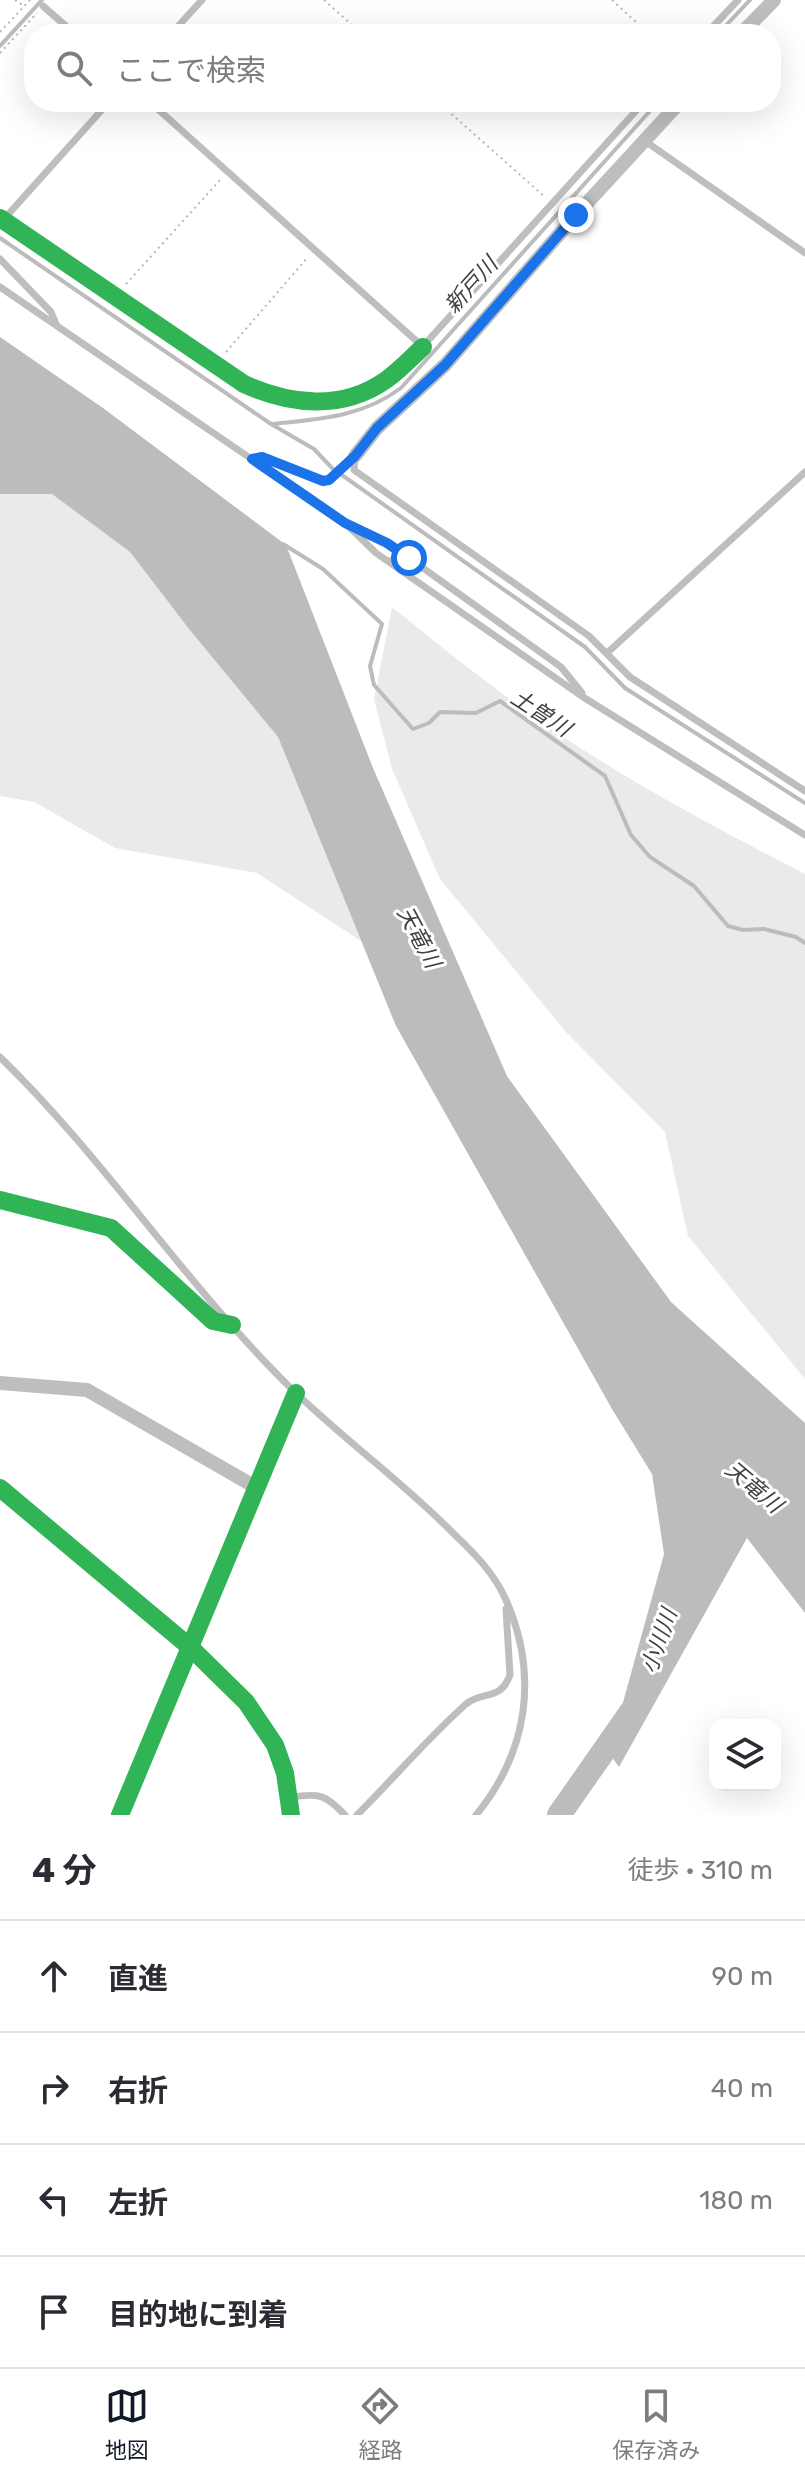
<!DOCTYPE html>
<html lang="ja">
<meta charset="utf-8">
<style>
:root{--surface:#fff;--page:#f2f2f3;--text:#2b2b33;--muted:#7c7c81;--line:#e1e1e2;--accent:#111827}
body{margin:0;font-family:Rubik,"Noto Sans JP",sans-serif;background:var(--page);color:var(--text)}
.controls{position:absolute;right:24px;bottom:24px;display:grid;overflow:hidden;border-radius:16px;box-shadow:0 8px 32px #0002}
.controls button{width:72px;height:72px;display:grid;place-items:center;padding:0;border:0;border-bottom:2px solid var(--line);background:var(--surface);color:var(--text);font:40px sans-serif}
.stop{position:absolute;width:24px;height:24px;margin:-18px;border:6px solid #1a73e8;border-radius:50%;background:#fff}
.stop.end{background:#1a73e8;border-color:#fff;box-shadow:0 2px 8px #0008}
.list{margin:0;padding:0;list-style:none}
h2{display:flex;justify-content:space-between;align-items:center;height:104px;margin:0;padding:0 32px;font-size:34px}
h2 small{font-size:26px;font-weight:400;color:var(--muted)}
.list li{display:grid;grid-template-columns:52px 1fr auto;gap:24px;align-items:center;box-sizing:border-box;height:112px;padding:0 32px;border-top:2px solid var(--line)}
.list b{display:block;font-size:30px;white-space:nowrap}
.list em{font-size:26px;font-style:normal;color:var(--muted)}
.icon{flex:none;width:44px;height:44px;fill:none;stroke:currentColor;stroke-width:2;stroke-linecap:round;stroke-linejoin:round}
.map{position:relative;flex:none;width:805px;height:1815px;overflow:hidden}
.search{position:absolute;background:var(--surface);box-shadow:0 8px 32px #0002;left:24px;right:24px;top:24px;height:88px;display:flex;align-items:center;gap:20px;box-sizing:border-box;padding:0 28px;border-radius:32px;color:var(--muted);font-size:30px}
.sheet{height:552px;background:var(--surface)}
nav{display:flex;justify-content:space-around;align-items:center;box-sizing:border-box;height:112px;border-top:2px solid var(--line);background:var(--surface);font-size:22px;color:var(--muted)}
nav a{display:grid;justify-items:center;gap:4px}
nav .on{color:var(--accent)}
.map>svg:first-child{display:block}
</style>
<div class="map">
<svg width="805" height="1815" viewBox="0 0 805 1815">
<rect width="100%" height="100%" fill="#fff"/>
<g fill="#eaeaea">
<polygon points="0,494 52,494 130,552 189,629 278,737 361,941 257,873 115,848 34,802 0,796"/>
<path d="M392 607C447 652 503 696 562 736 640 788 722 831 805 874V1379L688 1236 665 1132 566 1032 440 879 392 769 374 699Z"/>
</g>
<polygon fill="#bcbcbc" points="0,337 103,408 286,545 373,768 507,1076 671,1302 805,1423 805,1613 747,1538 619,1767 609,1753 664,1554 652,1474 612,1409 396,1026 278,737 189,629 130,552 52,494 0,494"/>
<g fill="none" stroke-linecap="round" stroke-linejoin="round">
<g stroke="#bcbcbc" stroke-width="4">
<polyline points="718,34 750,0"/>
<polyline points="0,46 42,0"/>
<polyline points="0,238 271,424 314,449 332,468 585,647 625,688 805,803"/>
<path d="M273 424C320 419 362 417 401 388L658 102"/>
<polyline points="283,544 323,569 382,624 370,666 374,685 413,729 429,723 440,712 476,713 500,701 605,776 631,835 650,857 694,886 728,926 743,930 764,929 796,937 805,943"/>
</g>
<polyline stroke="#bcbcbc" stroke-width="24" points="559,1815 631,1712"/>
<g stroke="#b8b8b8" stroke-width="2" stroke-dasharray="2 4" stroke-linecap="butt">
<polyline points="15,0 24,6"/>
<polyline points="324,0 362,34"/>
<polyline points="612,0 649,34"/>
<polyline points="0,32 30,0"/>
<polyline points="0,53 37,13"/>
<polyline points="438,102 545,197"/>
<polyline points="126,284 221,179"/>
<polyline points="226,352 308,257"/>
</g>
<g stroke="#bebebe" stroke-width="7">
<polyline points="43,6 75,34"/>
<polyline points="171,34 202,0"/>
<polyline points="706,34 738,0"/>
<polyline points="150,102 422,346"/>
<polyline points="645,141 805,253"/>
<polyline points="4,219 109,102"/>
<polyline points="0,259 51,312 56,324"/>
<polyline points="0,287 345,523 376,553 583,697 805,835"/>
<polyline points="424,345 644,102"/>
<polyline points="355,456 354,470 589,636 630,677 805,791"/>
<polyline points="252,459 262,457 323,481 329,480 355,456"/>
<polyline points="352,526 387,543 409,558"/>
<polyline points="389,561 409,558 561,667 582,693"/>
<polyline points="607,653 805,472"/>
<path d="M0 1057C107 1161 188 1289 296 1393 347 1442 405 1484 454 1534 475 1554 494 1573 506 1600 539 1675 528 1752 476 1815"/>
<path d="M291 1797C319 1793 325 1794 345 1815"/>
<path d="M357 1815C393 1779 428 1738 466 1704 483 1690 500 1702 510 1675L506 1609"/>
</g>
<g stroke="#bebebe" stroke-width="14">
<polyline points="741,34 774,0"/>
<polyline points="355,456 377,428 445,365 576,215 680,102"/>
<polyline points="0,1383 87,1390 257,1488"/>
</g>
<g stroke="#30b455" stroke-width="18">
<path d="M0 218 244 384C290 405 342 411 386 380 399 371 411 358 423 347"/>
<polyline points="0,1200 111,1228 213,1321 232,1325"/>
<polyline points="0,1488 191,1648 246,1702 275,1745 285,1773 291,1815"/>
<polyline points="120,1815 296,1393"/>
</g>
</g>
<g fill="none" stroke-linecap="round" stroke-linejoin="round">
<polyline stroke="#1a73e8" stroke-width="10" points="409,558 387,543 345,523 252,459 262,457 323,481 329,480 355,456 377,428 445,365 576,215"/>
</g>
<g text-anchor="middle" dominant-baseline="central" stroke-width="6" stroke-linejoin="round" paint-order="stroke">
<g font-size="22" font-style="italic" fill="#414141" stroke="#fff">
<text transform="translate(471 285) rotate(-48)">新戸川</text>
<text transform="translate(541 713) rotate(33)">土曽川</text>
<text transform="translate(419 937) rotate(62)">天竜川</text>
<text transform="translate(754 1487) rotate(40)">天竜川</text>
<text transform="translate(659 1641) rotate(-71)">小川川</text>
</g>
</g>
</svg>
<div class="controls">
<button><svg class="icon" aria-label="layers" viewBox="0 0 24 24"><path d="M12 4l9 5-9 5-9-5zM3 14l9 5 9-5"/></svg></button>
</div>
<div class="stop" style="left:409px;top:558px"></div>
<div class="stop end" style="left:576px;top:215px"></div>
<div class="search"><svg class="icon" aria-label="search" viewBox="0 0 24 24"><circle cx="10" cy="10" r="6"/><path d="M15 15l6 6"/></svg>ここで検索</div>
</div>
<section class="sheet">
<h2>4 分<small>徒歩 · 310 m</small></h2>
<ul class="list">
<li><svg class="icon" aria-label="ahead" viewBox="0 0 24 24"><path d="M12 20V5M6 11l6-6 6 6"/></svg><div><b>直進</b></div><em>90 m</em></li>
<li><svg class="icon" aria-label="right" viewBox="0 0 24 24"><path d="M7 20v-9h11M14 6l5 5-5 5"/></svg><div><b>右折</b></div><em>40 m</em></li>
<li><svg class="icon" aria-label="left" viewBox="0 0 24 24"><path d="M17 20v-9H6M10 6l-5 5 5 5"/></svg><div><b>左折</b></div><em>180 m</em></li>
<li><svg class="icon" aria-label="arrive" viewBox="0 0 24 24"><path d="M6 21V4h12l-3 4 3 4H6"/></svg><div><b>目的地に到着</b></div></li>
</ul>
</section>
<nav>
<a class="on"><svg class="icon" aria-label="map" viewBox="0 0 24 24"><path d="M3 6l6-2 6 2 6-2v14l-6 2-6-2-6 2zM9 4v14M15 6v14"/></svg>地図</a>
<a><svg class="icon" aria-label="directions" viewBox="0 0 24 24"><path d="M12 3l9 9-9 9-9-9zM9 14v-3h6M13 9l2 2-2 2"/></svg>経路</a>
<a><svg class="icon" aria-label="saved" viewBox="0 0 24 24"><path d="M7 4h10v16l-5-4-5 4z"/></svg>保存済み</a>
</nav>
